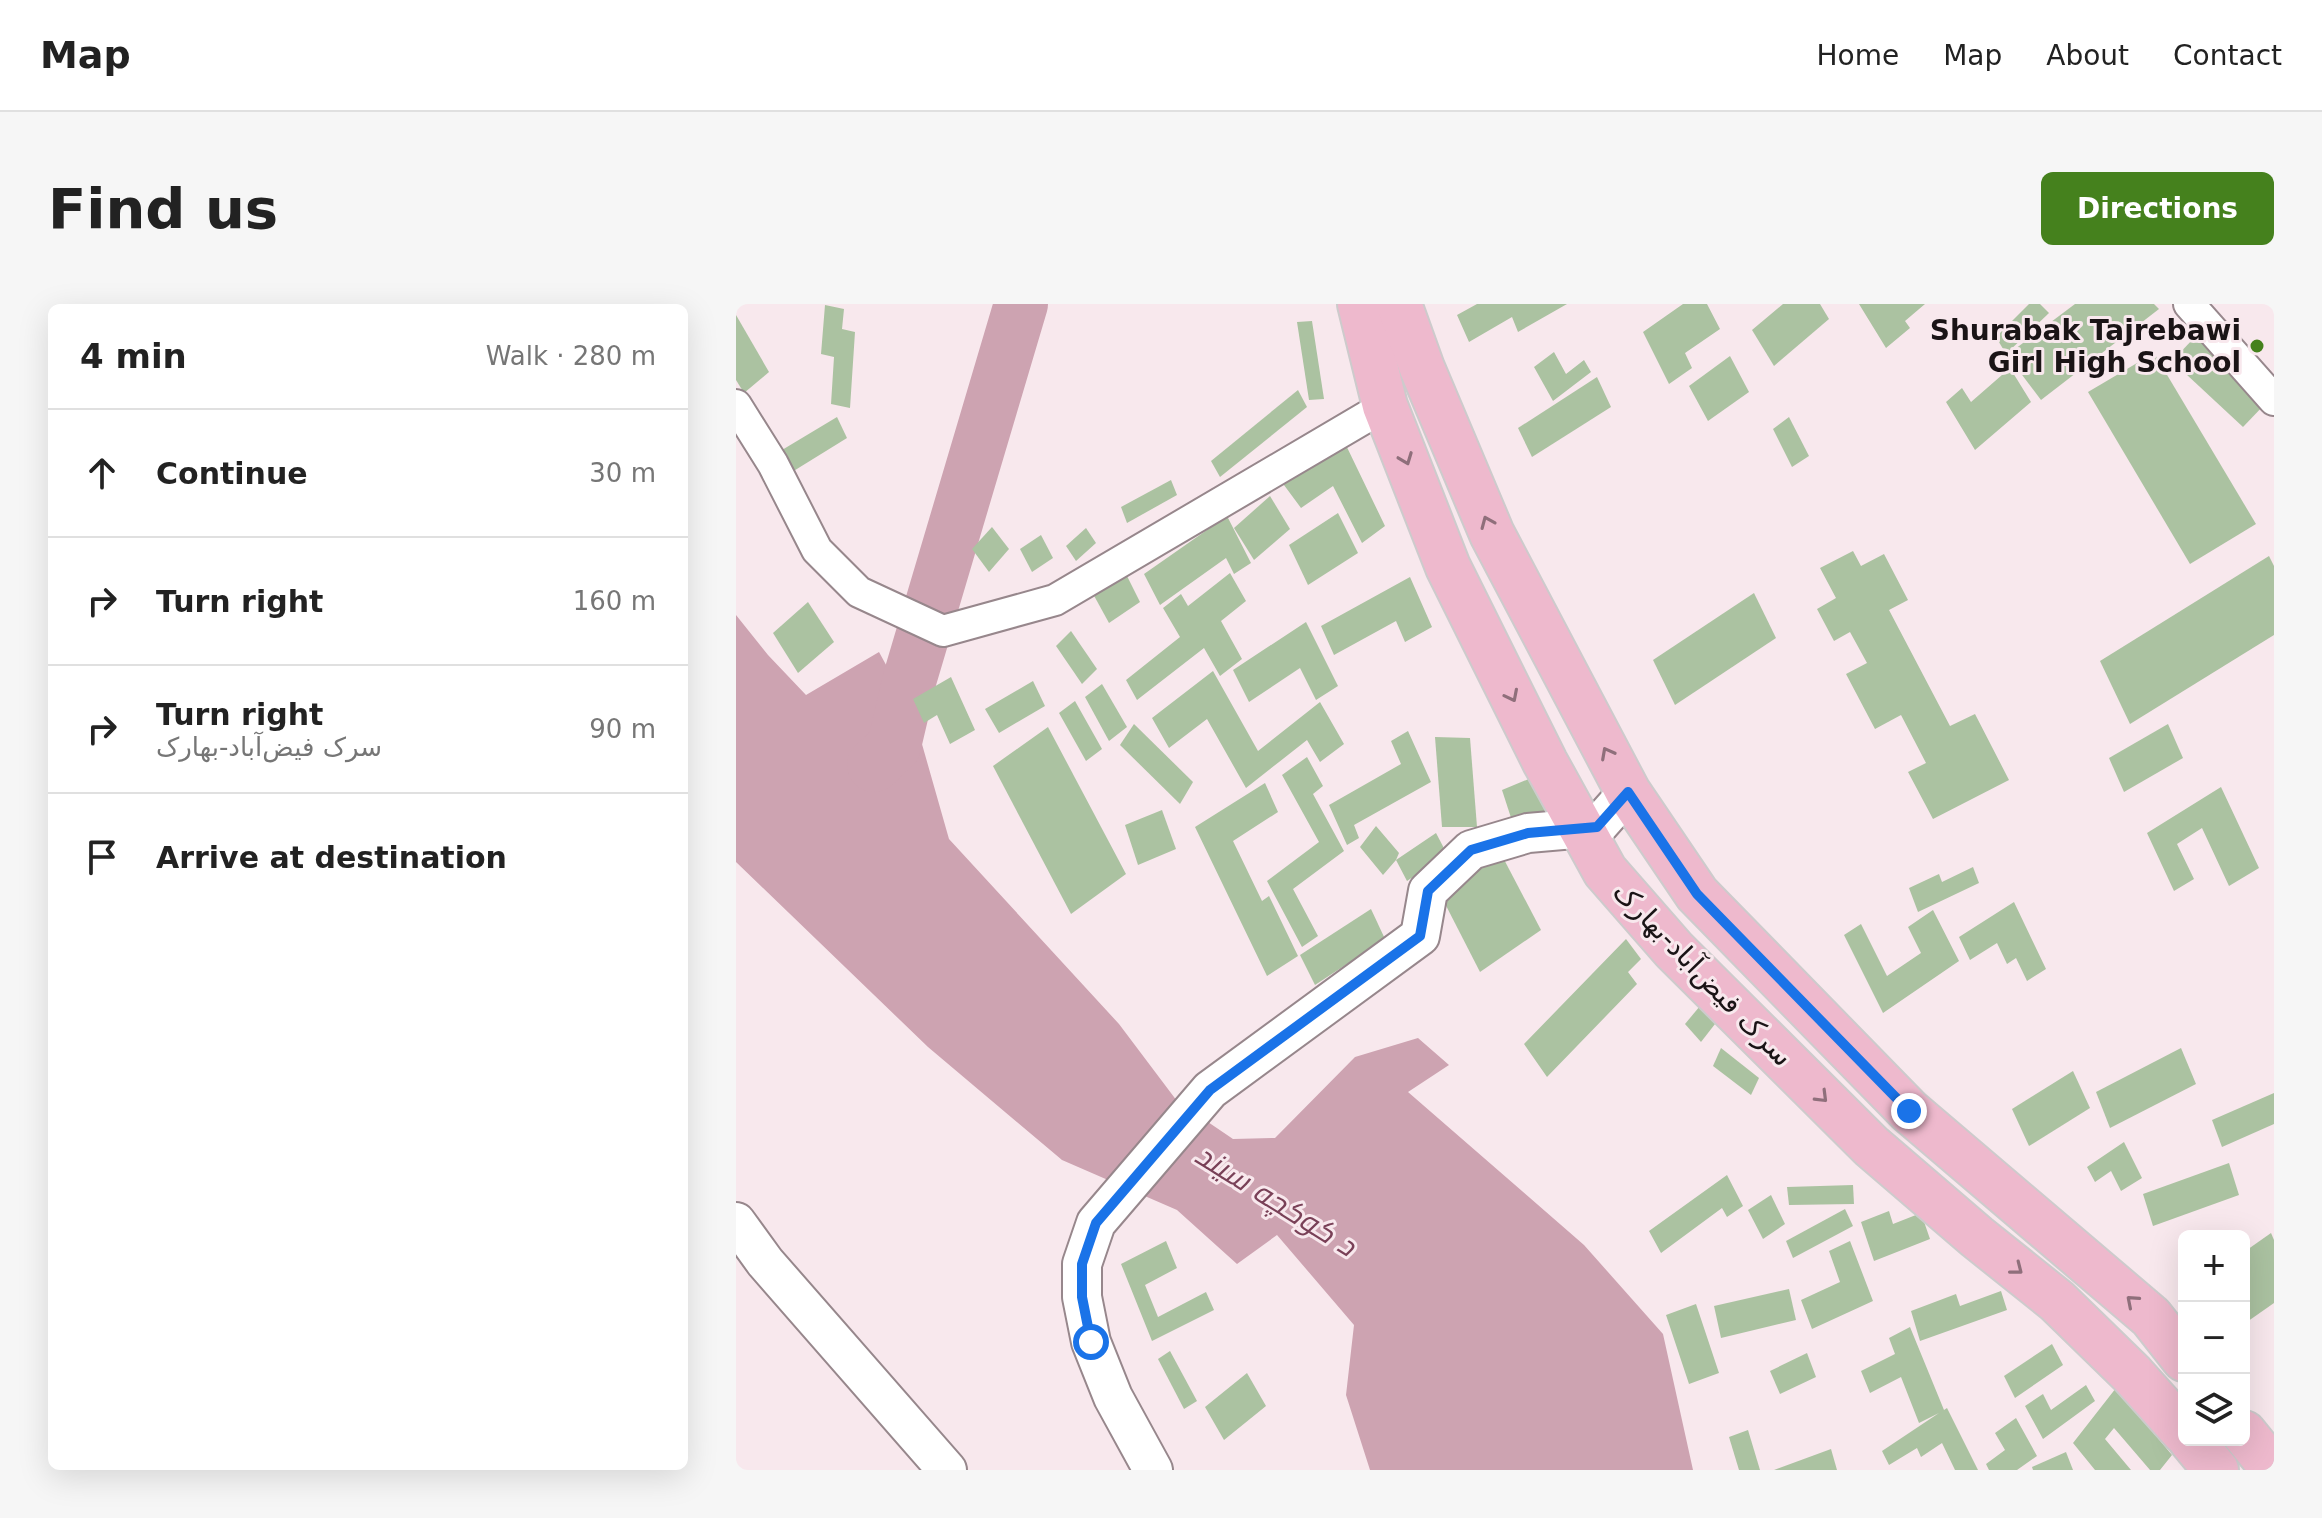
<!DOCTYPE html>
<meta charset="utf-8">
<style>
:root{--surface:#fff;--page:#f6f6f6;--text:#222;--muted:#767676;--line:#e0e0e0;--accent:#45811d}
body{margin:0;font-family:"DejaVu Sans",Cairo,sans-serif;background:var(--page);color:var(--text)}
.controls{position:absolute;right:24px;bottom:24px;display:grid;overflow:hidden;border-radius:12px;box-shadow:0 8px 32px #0002}
.controls button{width:72px;height:72px;display:grid;place-items:center;padding:0;border:0;border-bottom:2px solid var(--line);background:var(--surface);color:var(--text);font:40px sans-serif}
.stop{position:absolute;width:24px;height:24px;margin:-18px;border:6px solid #1a73e8;border-radius:50%;background:#fff}
.stop.end{background:#1a73e8;border-color:#fff;box-shadow:0 2px 8px #0008}
.list{margin:0;padding:0;list-style:none}
h2{display:flex;justify-content:space-between;align-items:center;height:104px;margin:0;padding:0 32px;font-size:34px}
h2 small{font-size:26px;font-weight:400;color:var(--muted)}
.list li{display:grid;grid-template-columns:52px 1fr auto;gap:24px;align-items:center;box-sizing:border-box;height:128px;padding:0 32px;border-top:2px solid var(--line)}
.list b{display:block;font-size:30px;white-space:nowrap}
.list p{margin:0;font-size:26px;white-space:nowrap;color:var(--muted)}
.list em{font-size:26px;font-style:normal;color:var(--muted)}
.icon{flex:none;width:44px;height:44px;fill:none;stroke:currentColor;stroke-width:2;stroke-linecap:round;stroke-linejoin:round}
.map{position:relative;flex:none;width:1538px;height:1166px;overflow:hidden;border-radius:12px}
header{display:flex;align-items:center;gap:48px;box-sizing:border-box;height:112px;padding:0 40px;background:var(--surface);border-bottom:2px solid var(--line)}
header strong{font-size:38px}
nav{display:flex;gap:44px;margin-inline-start:auto;font-size:28px}
.intro{display:flex;align-items:center;justify-content:space-between;box-sizing:border-box;height:192px;padding:0 48px}
h1{margin:0;font-size:56px}
.button{padding:20px 36px;border-radius:12px;background:var(--accent);color:#fff;font-size:28px;font-weight:700}
main{display:flex;gap:48px;padding:0 48px}
aside{flex:1;background:var(--surface);border-radius:12px;box-shadow:0 8px 32px #0002}
.map>svg:first-child{display:block}
</style>
<header>
<strong>Map</strong>
<nav><a>Home</a><a>Map</a><a>About</a><a>Contact</a></nav>
</header>
<div class="intro"><h1>Find us</h1><a class="button">Directions</a></div>
<main>
<aside>
<h2>4 min<small>Walk · 280 m</small></h2>
<ul class="list">
<li><svg class="icon" aria-label="ahead" viewBox="0 0 24 24"><path d="M12 20V5M6 11l6-6 6 6"/></svg><div><b>Continue</b></div><em>30 m</em></li>
<li><svg class="icon" aria-label="right" viewBox="0 0 24 24"><path d="M7 20v-9h11M14 6l5 5-5 5"/></svg><div><b>Turn right</b></div><em>160 m</em></li>
<li><svg class="icon" aria-label="right" viewBox="0 0 24 24"><path d="M7 20v-9h11M14 6l5 5-5 5"/></svg><div><b>Turn right</b><p>سرک فیض‌آباد-بهارک</p></div><em>90 m</em></li>
<li><svg class="icon" aria-label="arrive" viewBox="0 0 24 24"><path d="M6 21V4h12l-3 4 3 4H6"/></svg><div><b>Arrive at destination</b></div></li>
</ul>
</aside>
<div class="map">
<svg width="1538" height="1166" viewBox="0 0 1538 1166">
<rect width="100%" height="100%" fill="#f8e8ed"/>
<polygon fill="#cda3b1" points="0,311 32,351 70,391 143,348 178,412 213,535 383,720 441,797 497,835 539,834 619,753 682,734 713,761 672,788 848,941 927,1030 957,1166 634,1166 610,1091 618,1021 541,931 501,960 441,906 326,856 192,743 0,558"/>
<g fill="none" stroke-linecap="round" stroke-linejoin="round">
<polyline stroke="#cda3b1" stroke-width="54" points="138,461 158,442 174,374 285,0"/>
</g>
<g fill="#abc2a1">
<polygon points="741,0 831,0 782,28 776,13 733,38 721,11"/>
<polygon points="947,0 971,0 984,25 949,49 956,64 933,80 907,28"/>
<polygon points="1047,0 1084,0 1093,15 1038,62 1016,26"/>
<polygon points="1123,0 1189,0 1169,17 1174,24 1150,44"/>
<polygon points="1293,0 1304,0 1313,9 1270,50 1260,33"/>
<polygon points="1339,0 1418,0 1423,5 1305,96 1271,51"/>
<polygon points="89,1 108,5 106,25 119,28 114,104 95,100 98,53 85,50"/>
<polygon points="0,11 33,68 8,89 0,76"/>
<polygon points="576,17 588,95 573,96 561,18"/>
<polygon points="1459,33 1530,99 1507,123 1436,57"/>
<polygon points="818,48 830,70 848,56 855,68 817,97 798,63"/>
<polygon points="1418,49 1520,220 1454,260 1352,88"/>
<polygon points="994,52 1013,88 972,117 953,82"/>
<polygon points="1274,64 1295,98 1239,146 1210,98 1226,84 1235,98"/>
<polygon points="861,73 875,103 796,153 782,124"/>
<polygon points="562,86 571,103 484,173 475,157"/>
<polygon points="101,113 111,134 56,168 46,146"/>
<polygon points="1053,113 1073,152 1056,163 1037,125"/>
<polygon points="607,135 649,222 626,239 597,182 565,204 545,177"/>
<polygon points="435,176 441,191 391,219 385,203"/>
<polygon points="534,192 554,225 518,256 498,224"/>
<polygon points="602,209 622,249 572,281 553,241"/>
<polygon points="491,212 515,259 498,270 490,254 424,301 408,270"/>
<polygon points="256,223 273,245 253,268 236,245"/>
<polygon points="350,224 360,239 340,257 330,242"/>
<polygon points="305,231 317,254 296,268 284,245"/>
<polygon points="1117,247 1125,262 1148,250 1172,296 1153,306 1214,422 1239,410 1273,476 1197,515 1172,468 1190,459 1165,411 1139,425 1110,370 1131,359 1114,328 1098,337 1081,305 1100,294 1084,264"/>
<polygon points="1533,252 1538,262 1538,331 1394,420 1364,357"/>
<polygon points="388,266 404,298 373,319 356,288"/>
<polygon points="494,269 510,297 485,317 506,355 484,372 468,344 401,396 390,376 444,333 427,304 445,290 452,302"/>
<polygon points="674,273 696,323 669,338 660,317 598,351 585,322"/>
<polygon points="1018,289 1040,334 939,401 917,356"/>
<polygon points="72,298 98,338 62,369 37,329"/>
<polygon points="570,318 602,382 580,396 564,364 513,398 497,366"/>
<polygon points="335,327 361,365 346,380 320,342"/>
<polygon points="477,367 522,447 584,398 608,440 584,458 571,436 510,484 471,415 433,444 416,414"/>
<polygon points="215,373 239,426 214,440 201,411 188,419 177,395"/>
<polygon points="297,377 309,402 263,429 249,405"/>
<polygon points="366,380 391,423 373,437 349,393"/>
<polygon points="339,397 366,445 350,457 323,409"/>
<polygon points="398,420 457,478 444,500 384,441"/>
<polygon points="1432,420 1447,454 1388,488 1373,454"/>
<polygon points="312,423 390,570 335,610 257,462"/>
<polygon points="672,427 695,478 618,521 623,534 611,541 593,501 665,460 655,437"/>
<polygon points="699,433 734,434 741,523 706,523"/>
<polygon points="571,453 587,482 577,490 608,547 557,585 582,632 566,643 531,577 583,538 546,471"/>
<polygon points="800,472 813,510 778,523 766,486"/>
<polygon points="529,479 542,508 497,537 526,597 533,592 562,652 531,672 459,523"/>
<polygon points="1485,483 1523,564 1493,582 1466,524 1441,540 1458,575 1438,587 1411,529"/>
<polygon points="426,506 440,545 402,561 389,521"/>
<polygon points="640,522 663,549 660,556 700,529 711,550 671,577 660,556 647,571 624,543"/>
<polygon points="762,544 805,626 744,668 702,586"/>
<polygon points="1237,563 1243,579 1182,608 1173,584 1203,570 1206,578"/>
<polygon points="1278,598 1310,665 1291,677 1280,654 1271,660 1261,639 1234,656 1223,633"/>
<polygon points="635,605 649,635 579,681 564,651"/>
<polygon points="1197,606 1223,657 1147,709 1108,631 1125,620 1151,672 1185,649 1172,623"/>
<polygon points="890,635 905,655 892,668 901,680 811,773 788,740"/>
<polygon points="964,702 979,720 965,738 949,720"/>
<polygon points="985,744 1023,774 1015,791 977,762"/>
<polygon points="1445,744 1460,780 1374,824 1360,788"/>
<polygon points="1337,767 1354,804 1293,842 1276,805"/>
<polygon points="1538,789 1538,820 1486,843 1476,816"/>
<polygon points="1388,838 1406,874 1385,887 1375,867 1359,878 1351,863"/>
<polygon points="1493,859 1503,891 1417,922 1407,890"/>
<polygon points="991,871 1007,902 991,913 986,904 925,949 913,927"/>
<polygon points="1117,881 1118,900 1053,901 1051,883"/>
<polygon points="1035,891 1049,920 1027,935 1012,906"/>
<polygon points="1109,905 1117,922 1057,954 1050,937"/>
<polygon points="1153,907 1157,920 1185,909 1194,935 1138,957 1125,918"/>
<polygon points="1535,929 1538,936 1538,999 1508,1020 1508,948"/>
<polygon points="430,937 441,964 409,981 422,1013 470,988 478,1006 416,1037 385,960"/>
<polygon points="1114,937 1137,997 1076,1025 1065,996 1104,978 1093,947"/>
<polygon points="1053,985 1060,1016 985,1034 978,1002"/>
<polygon points="1265,987 1271,1006 1184,1037 1175,1007 1220,990 1224,1002"/>
<polygon points="960,1000 983,1069 953,1080 930,1011"/>
<polygon points="1174,1023 1208,1106 1211,1104 1242,1166 1219,1166 1206,1139 1185,1153 1181,1144 1153,1161 1146,1147 1203,1109 1183,1119 1165,1073 1134,1089 1125,1067 1159,1050 1153,1034"/>
<polygon points="1316,1040 1327,1061 1279,1094 1268,1072"/>
<polygon points="434,1047 461,1097 448,1105 422,1055"/>
<polygon points="1071,1049 1080,1073 1044,1090 1034,1067"/>
<polygon points="511,1069 530,1102 488,1136 469,1103"/>
<polygon points="1350,1081 1359,1097 1307,1135 1289,1102 1307,1090 1315,1106"/>
<polygon points="1380,1084 1436,1151 1424,1166 1414,1166 1378,1124 1369,1135 1395,1166 1359,1166 1337,1139"/>
<polygon points="1280,1114 1301,1152 1281,1166 1253,1166 1250,1160 1269,1146 1259,1129"/>
<polygon points="1012,1126 1024,1166 1003,1166 993,1133"/>
<polygon points="1095,1145 1101,1166 1038,1166"/>
<polygon points="1330,1148 1337,1166 1297,1166 1296,1163"/>
</g>
<g fill="none" stroke-linecap="round" stroke-linejoin="round">
<defs>
<g id="minor">
<polyline points="1453,0 1538,96"/>
<polyline points="0,101 37,160 81,246 123,288 207,327 319,296 649,102"/>
</g>
<g id="tertiary">
<polyline points="0,918 29,958 211,1166"/>
<polyline points="417,1166 377,1093 355,1038 346,993 346,960 360,919 474,786 684,632 692,587 735,546 792,529 861,523 892,488"/>
</g>
<g id="primary">
<polyline points="624,0 649,102 712,263 809,458 869,567 938,646 1135,842 1241,933 1321,997 1396,1070 1448,1128"/>
<polyline points="663,0 686,64 756,230 892,488 961,590 1173,807 1415,1013 1448,1055"/>
<polyline points="1508,1129 1538,1166"/>
<polyline points="1455,1136 1480,1166"/>
</g>
</defs>
<use href="#minor" stroke="#97878c" stroke-width="34"/>
<use href="#tertiary" stroke="#97878c" stroke-width="42"/>
<use href="#primary" stroke="#cdcbcc" stroke-width="48"/>
<use href="#minor" stroke="#fff" stroke-width="30"/>
<use href="#tertiary" stroke="#fff" stroke-width="38"/>
<use href="#primary" stroke="#eeb9cd" stroke-width="44"/>
</g>
<defs><path id="oneway-chevron" d="M-2-3.5L2.5 0L-2 3.5" fill="none" stroke-width="1.6" stroke-linecap="round" stroke-linejoin="round" transform="scale(2)"/></defs>
<g stroke="#8f6f7b">
<use href="#oneway-chevron" transform="translate(670 155) rotate(69)"/>
<use href="#oneway-chevron" transform="translate(751 218) rotate(-113)"/>
<use href="#oneway-chevron" transform="translate(776 392) rotate(63)"/>
<use href="#oneway-chevron" transform="translate(871 449) rotate(-118)"/>
<use href="#oneway-chevron" transform="translate(1086 793) rotate(45)"/>
<use href="#oneway-chevron" transform="translate(1281 965) rotate(38)"/>
<use href="#oneway-chevron" transform="translate(1396 997) rotate(-139)"/>
</g>
<g fill="none" stroke-linecap="round" stroke-linejoin="round">
<polyline stroke="#1a73e8" stroke-width="10" points="355,1038 346,993 346,960 360,919 474,786 684,632 692,587 735,546 792,529 861,523 892,488 961,590 1173,807"/>
</g>
<circle fill="#45811d" stroke="#f8e8ed" stroke-width="3" cx="1521" cy="42" r="8"/>
<g text-anchor="middle" dominant-baseline="central" stroke-width="6" stroke-linejoin="round" paint-order="stroke">
<g font-size="28" font-weight="bold" fill="#1a1416" stroke="#f8e8ed" text-anchor="end">
<text x="1505" y="26">Shurabak Tajrebawi<tspan x="1505" dy="32">Girl High School</tspan></text>
</g>
<g font-size="28" fill="#1a1416" stroke="#f8e8ed">
<text transform="translate(967 670) rotate(46)">سرک فیض‌آباد-بهارک</text>
</g>
<g font-size="30" font-style="italic" fill="#794057" stroke="#f8e8ed">
<text transform="translate(540 896) rotate(32)">د کوکچه سیند</text>
</g>
</g>
</svg>
<div class="controls">
<button>+</button>
<button>−</button>
<button><svg class="icon" aria-label="layers" viewBox="0 0 24 24"><path d="M12 4l9 5-9 5-9-5zM3 14l9 5 9-5"/></svg></button>
</div>
<div class="stop" style="left:355px;top:1038px"></div>
<div class="stop end" style="left:1173px;top:807px"></div>
</div>
</main>
